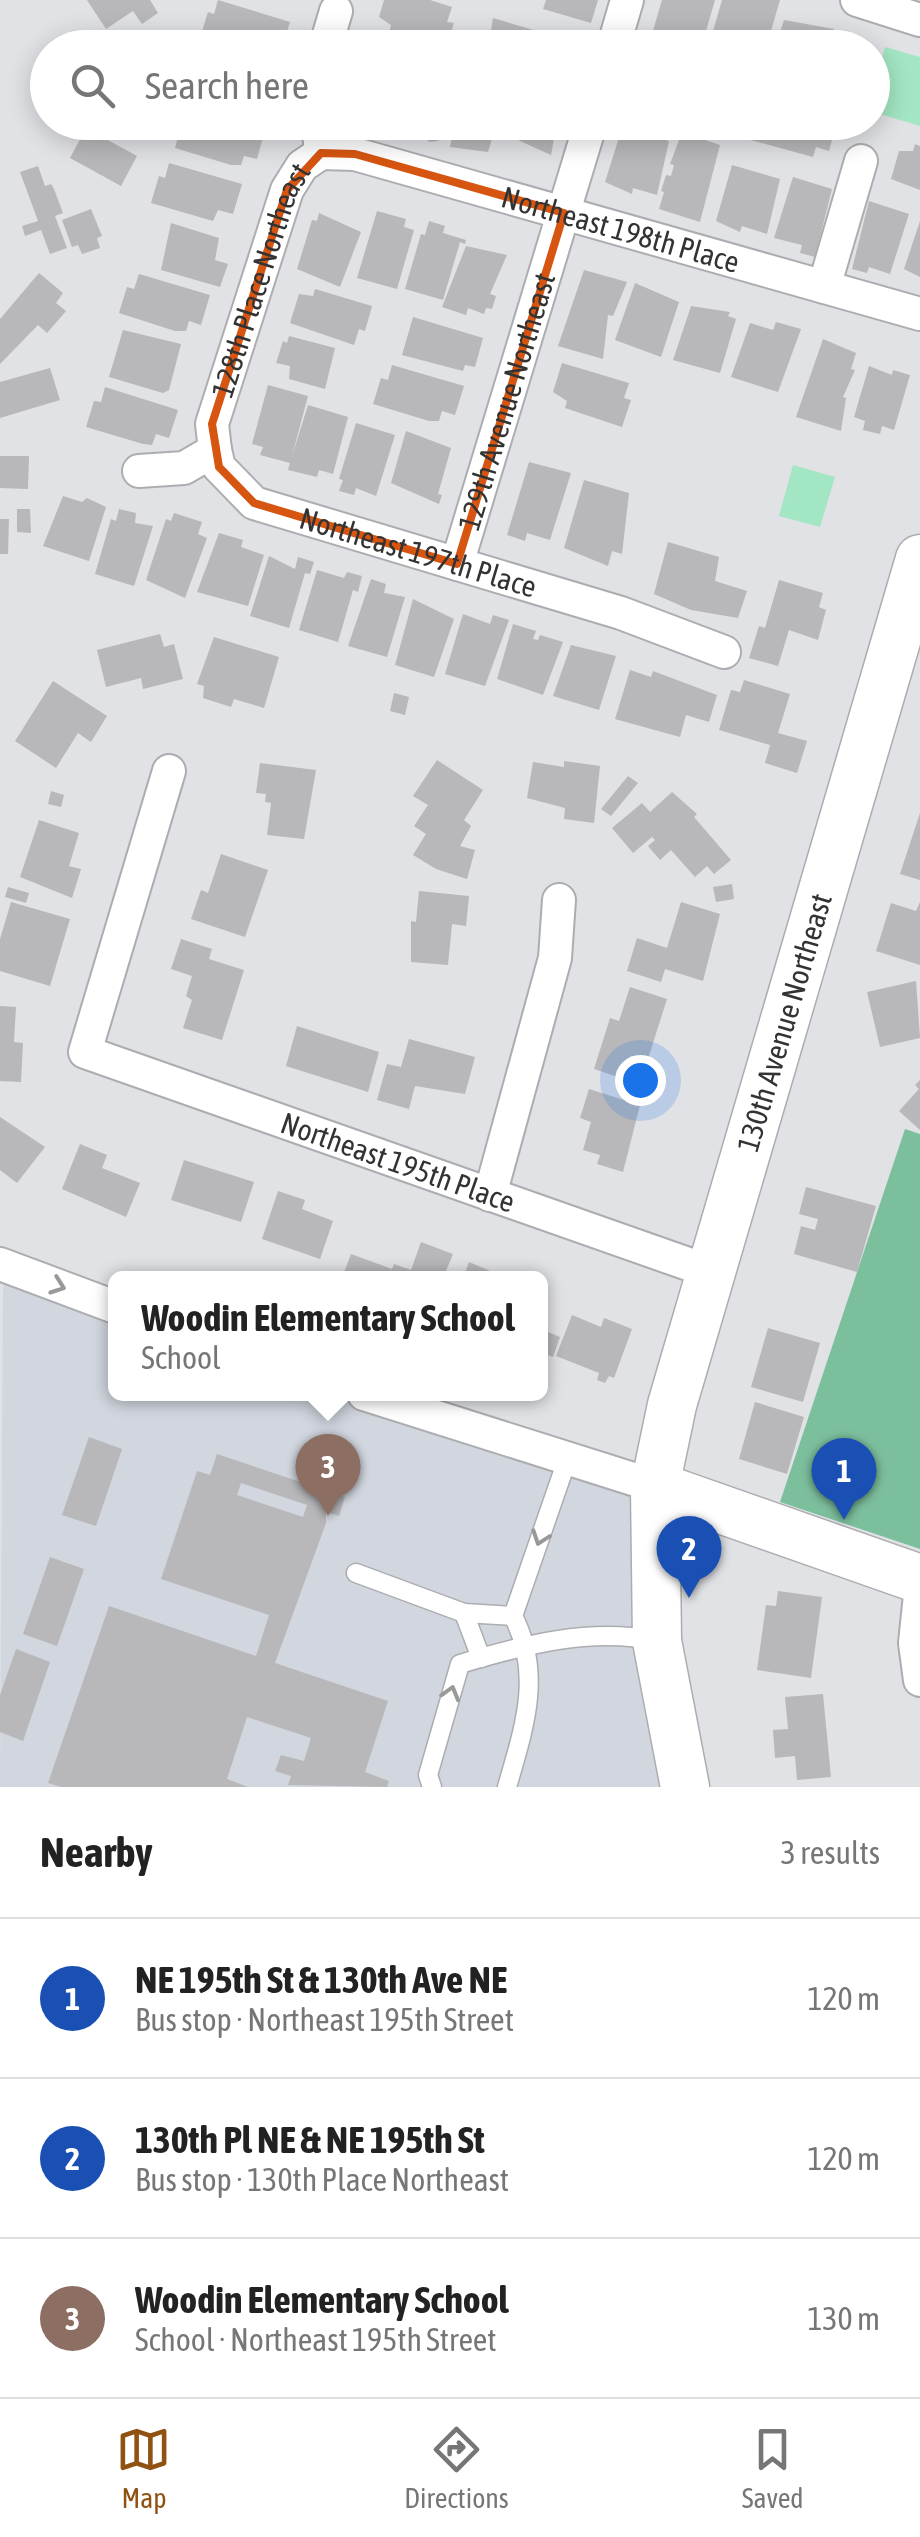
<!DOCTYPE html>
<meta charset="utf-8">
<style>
:root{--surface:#fff;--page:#f2f2f2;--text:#222;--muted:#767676;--line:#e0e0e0;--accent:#8f5213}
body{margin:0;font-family:"Asap Condensed",sans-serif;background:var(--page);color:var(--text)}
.you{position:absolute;left:640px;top:1080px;width:35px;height:35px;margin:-25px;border:8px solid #fff;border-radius:50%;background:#1a73e8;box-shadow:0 0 0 15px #1a73e833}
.badge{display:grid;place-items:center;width:65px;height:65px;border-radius:50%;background:var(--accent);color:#fff;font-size:32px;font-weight:700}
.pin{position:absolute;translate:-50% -82px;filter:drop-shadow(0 2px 5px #0008)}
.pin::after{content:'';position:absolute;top:52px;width:35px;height:30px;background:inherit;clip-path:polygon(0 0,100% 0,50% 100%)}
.popup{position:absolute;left:108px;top:1271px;width:440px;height:130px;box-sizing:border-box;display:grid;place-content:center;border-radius:15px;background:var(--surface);filter:drop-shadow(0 2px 8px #0005);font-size:32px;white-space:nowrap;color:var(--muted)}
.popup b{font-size:38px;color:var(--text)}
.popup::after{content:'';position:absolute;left:50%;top:100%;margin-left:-20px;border:20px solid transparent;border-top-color:var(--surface)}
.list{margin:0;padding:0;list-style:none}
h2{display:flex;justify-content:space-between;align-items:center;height:130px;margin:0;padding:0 40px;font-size:42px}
h2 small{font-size:32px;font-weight:400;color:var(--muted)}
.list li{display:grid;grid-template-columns:65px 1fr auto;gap:30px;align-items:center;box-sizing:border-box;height:160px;padding:0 40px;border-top:2px solid var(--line)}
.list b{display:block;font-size:38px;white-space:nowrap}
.list p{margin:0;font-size:32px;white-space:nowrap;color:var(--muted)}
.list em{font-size:32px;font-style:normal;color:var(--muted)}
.icon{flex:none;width:55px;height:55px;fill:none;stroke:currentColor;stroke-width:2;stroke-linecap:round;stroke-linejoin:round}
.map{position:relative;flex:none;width:920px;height:1787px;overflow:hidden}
.search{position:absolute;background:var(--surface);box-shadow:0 5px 25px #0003;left:30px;right:30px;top:30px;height:110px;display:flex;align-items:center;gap:25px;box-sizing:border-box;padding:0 35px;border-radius:55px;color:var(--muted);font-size:38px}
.sheet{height:610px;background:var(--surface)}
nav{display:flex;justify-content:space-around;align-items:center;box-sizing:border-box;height:140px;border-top:2px solid var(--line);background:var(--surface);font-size:28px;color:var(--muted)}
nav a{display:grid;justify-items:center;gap:5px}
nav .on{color:var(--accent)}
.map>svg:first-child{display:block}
</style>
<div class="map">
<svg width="920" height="1787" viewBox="0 0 920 1787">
<rect width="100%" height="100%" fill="#e1e2e5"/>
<polygon fill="#d1d6df" points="3,1285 115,1320 115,1394 352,1394 655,1486 685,1787 0,1787"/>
<g fill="#a3e6c3">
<polygon points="885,47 920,57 920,126 873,112 873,91"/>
<polygon points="793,465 835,477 820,527 779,516"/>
</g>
<polygon fill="#7cbf9d" points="905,1129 920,1134 920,1549 780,1502"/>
<g fill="#b8b7b9" fill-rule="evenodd">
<polygon points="87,0 150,0 158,13 142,24 133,11 106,29"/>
<polygon points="218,0 290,22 282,48 233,48 200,38 208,12 214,14"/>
<polygon points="384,0 430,0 452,7 447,22 454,23 446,48 389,33 391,25 379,17"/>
<polygon points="546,0 598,0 591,23 543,9"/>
<polygon points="662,0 715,0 701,48 652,34"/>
<polygon points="722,0 780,0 766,48 709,45"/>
<polygon points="493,18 574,42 572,48 488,48"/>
<polygon points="784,20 834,29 827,48 775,48"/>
<polygon points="182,122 239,122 265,130 257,159 244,156 241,165 231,165 175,148"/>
<polygon points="397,122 443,122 438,141 430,142"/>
<polygon points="455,122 497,122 488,152 450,147"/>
<polygon points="508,122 557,122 551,155 509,136"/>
<polygon points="752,122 837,122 829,151 816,147 813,157 747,139"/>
<polygon points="86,128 137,156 121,186 70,158"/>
<polygon points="622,128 669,141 657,195 633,188 632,194 605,182"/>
<polygon points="682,132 720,145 700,222 659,209 664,192 661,191 666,175 671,176 674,165 670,164"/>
<polygon points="915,144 920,146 920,190 891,179 899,151 913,151"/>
<polygon points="169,163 242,184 233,214 218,210 213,221 151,203 159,176 165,178"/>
<polygon points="732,165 780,179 767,234 742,226 740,232 716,221"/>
<polygon points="38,166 45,186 51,184 54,189 63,213 55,216 67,248 50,254 41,230 25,236 22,226 38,221 20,172"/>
<polygon points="793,177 832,189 815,257 800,253 802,245 774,238"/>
<polygon points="869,201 909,214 890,274 869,267 867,273 852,269"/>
<polygon points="91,209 102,236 97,238 100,248 82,254 78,245 72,247 62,220"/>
<polygon points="377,211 406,219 404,227 414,230 397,289 357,278"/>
<polygon points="319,213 361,232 340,287 297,269 312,220 317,221"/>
<polygon points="429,221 445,226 443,233 466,240 465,244 460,242 443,300 405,289 421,234 425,235"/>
<polygon points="920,221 920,277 904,269"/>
<polygon points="171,223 219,238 215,260 228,264 220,287 161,270"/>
<polygon points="466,246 507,255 490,294 496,296 492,309 486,308 484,314 468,308 466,315 442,307"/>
<polygon points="584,270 627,282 613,316 608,315 603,359 558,346"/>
<polygon points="39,273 63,293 56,303 66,311 47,333 38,325 0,364 0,319"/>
<polygon points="139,274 210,295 201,325 189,321 186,331 175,331 119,313 127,287 134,289"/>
<polygon points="635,283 679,302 661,357 615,340"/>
<polygon points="315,289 372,306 365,331 359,329 354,345 290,323 299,294 313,296"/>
<polygon points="691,306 730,312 728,316 736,319 720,373 673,360"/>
<polygon points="413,317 483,338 475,367 465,365 463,371 402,355"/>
<polygon points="776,322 801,329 778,392 731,377 750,323 773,330"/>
<polygon points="123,330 181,344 169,390 163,393 109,377"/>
<polygon points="289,336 335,348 325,389 289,379 290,366 276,363 283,341 287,343"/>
<polygon points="823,339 856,353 851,369 855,370 843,397 846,398 841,431 796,417"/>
<polygon points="562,363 629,383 624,398 631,400 622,427 565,408 567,401 553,392"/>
<polygon points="392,365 464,386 455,415 442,411 439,421 429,421 373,404 381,378 388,380"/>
<polygon points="869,366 892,375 893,370 910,375 894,430 882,426 880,434 863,430 865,421 854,417"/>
<polygon points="50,368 60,400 0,418 0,382"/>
<polygon points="268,385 308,396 292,456 308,405 348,417 333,474 319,470 317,477 288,470 290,463 260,455 263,447 252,444"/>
<polygon points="105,387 178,410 169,438 156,434 152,445 143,444 86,427 94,401 101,402"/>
<polygon points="356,423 395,435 376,496 356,488 354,495 339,491 343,480 339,479"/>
<polygon points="406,431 451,448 438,494 442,495 439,504 391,483"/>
<polygon points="0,456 29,456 28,489 0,488"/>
<polygon points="529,462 571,473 550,540 527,533 525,541 507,535"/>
<polygon points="584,480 629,493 622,554 612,551 608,566 564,548"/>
<polygon points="63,496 82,502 87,498 106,507 89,561 43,546"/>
<polygon points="17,509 30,509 31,533 17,532"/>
<polygon points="119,509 136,513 135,523 153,526 134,586 95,574 111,519 116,521"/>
<polygon points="174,513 202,522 198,534 207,538 185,598 146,580 166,519 171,521"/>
<polygon points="0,519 9,519 8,554 0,554"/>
<polygon points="219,533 243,540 241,547 264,555 248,606 197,592"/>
<polygon points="668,542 719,557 715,581 747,591 738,618 691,610 654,594"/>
<polygon points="269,556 295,569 298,557 314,562 310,574 305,573 289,628 250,616"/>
<polygon points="317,570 344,578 347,572 362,576 358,592 353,590 338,642 299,630"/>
<polygon points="371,579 386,584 384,593 405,597 387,657 348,646"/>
<polygon points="779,580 823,593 819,607 826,610 818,640 789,630 778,666 749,658 759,626 765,628"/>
<polygon points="413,599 454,619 434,677 395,665"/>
<polygon points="463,614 490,624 493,615 509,620 485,686 445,674"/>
<polygon points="513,624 536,631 533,639 538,640 540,635 563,642 543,695 497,679"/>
<polygon points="160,634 164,647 174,644 183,679 143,689 141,678 106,687 97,650"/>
<polygon points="214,637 279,657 264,708 234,699 231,707 203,698 204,686 197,684"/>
<polygon points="571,645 616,656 599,710 553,696"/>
<polygon points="630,670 651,677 653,671 717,695 709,722 686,715 680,737 615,719"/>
<polygon points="744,680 790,694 778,733 807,741 797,773 765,763 770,745 719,730 731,690 740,692"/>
<polygon points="53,681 107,716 91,742 78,733 56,768 15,741"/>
<polygon points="394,693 409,697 405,715 390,711"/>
<polygon points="437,760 483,790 464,820 471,826 460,846 475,850 467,879 436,869 413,855 426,834 414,826 428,805 413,796"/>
<polygon points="564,761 600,766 594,823 564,819 565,808 527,798 533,762 564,767"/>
<polygon points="260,763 316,770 304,839 267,835 271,803 265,802 266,794 256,793"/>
<polygon points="628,776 638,783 611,816 601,809"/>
<polygon points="51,791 64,795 61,807 48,804"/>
<polygon points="672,792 697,814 694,817 731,860 714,874 707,866 695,877 671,850 660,860 648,846 655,840 652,837 633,853 612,828 642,803 650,812"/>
<polygon points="920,813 920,880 900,874"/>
<polygon points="39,820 79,833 69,866 81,869 72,898 20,877"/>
<polygon points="221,854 268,870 245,937 191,919 201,890 208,893"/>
<polygon points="732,884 734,899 716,902 713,887"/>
<polygon points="8,887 29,893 26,903 5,897"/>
<polygon points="419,891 469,896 466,926 452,924 448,965 411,962 411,921 416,922"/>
<polygon points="11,902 70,919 50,986 0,971 0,939"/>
<polygon points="681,902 720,914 703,981 665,969 661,982 627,971 637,938 667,948"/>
<polygon points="920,902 920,965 876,951 891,903 916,911"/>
<polygon points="181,939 212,949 209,959 244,970 222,1040 183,1028 192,1000 186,996 192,976 171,969"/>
<polygon points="916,981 920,1038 880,1047 867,992"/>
<polygon points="630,987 667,999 647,1062 631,1056 624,1079 594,1069 610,1018 619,1021"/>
<polygon points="0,1006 16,1007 14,1042 23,1043 21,1082 0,1081"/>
<polygon points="297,1026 379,1052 368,1092 286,1066"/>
<polygon points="409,1039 475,1057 465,1094 415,1086 409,1109 377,1100 387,1064 401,1067"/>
<polygon points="920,1080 920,1130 899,1111 919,1089 915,1085"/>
<polygon points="589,1089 640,1105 623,1172 597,1164 600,1155 583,1150 591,1122 580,1118"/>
<polygon points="0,1117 45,1147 17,1183 0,1170"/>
<polygon points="80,1144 107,1155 102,1168 140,1183 126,1217 62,1189"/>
<polygon points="184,1160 254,1182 241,1222 171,1200"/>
<polygon points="806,1187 876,1206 857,1272 794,1254 801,1226 815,1230 818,1219 799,1214"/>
<polygon points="278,1191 305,1200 302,1209 333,1221 320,1259 262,1239"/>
<polygon points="421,1242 453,1254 443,1278 342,1278 351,1254 392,1269 394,1264 411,1270"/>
<polygon points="469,1262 502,1276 501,1278 463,1278"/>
<polygon points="572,1315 601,1327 604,1318 632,1329 614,1378 609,1376 605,1383 597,1380 599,1373 556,1356"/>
<polygon points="768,1328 820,1343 803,1402 751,1387"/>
<polygon points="543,1330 560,1337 553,1357 540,1352"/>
<polygon points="755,1402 804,1417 787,1474 739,1459"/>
<polygon points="89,1437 122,1449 96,1526 62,1515"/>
<path d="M217 1454 345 1497 339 1516 326 1512V1523L275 1663 388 1701 365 1772 389 1781 387 1787 288 1785 291 1776 275 1771 281 1755 304 1761 311 1738 247 1717 227 1779 248 1787H61L48 1783 109 1606 256 1656 269 1615 161 1579 197 1471 210 1475ZM241 1483 307 1505 303 1517 237 1495Z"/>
<polygon points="50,1557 84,1569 57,1646 23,1634"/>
<polygon points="778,1591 822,1597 811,1678 757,1670 766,1605 776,1606"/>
<polygon points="16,1649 50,1662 23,1741 0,1732 0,1695"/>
<polygon points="823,1694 831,1777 797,1780 795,1756 775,1758 773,1730 788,1729 785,1697"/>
</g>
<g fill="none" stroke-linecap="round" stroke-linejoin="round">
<defs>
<g id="lane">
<polyline points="356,1573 464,1613 513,1616"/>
<polyline points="464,1613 481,1658"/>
<path d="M432 1787 428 1775 460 1664C523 1645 591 1627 657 1641"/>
<path d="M507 1787C524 1728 543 1674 513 1616L567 1460"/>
</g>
<g id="street">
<polyline points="857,0 920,20"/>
<polyline points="325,48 336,11"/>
<polyline points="613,48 627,0"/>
<path id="s1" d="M321 153 355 154 920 314"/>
<polyline points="824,287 861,161"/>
<path id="s2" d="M215 450 212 424 287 190 302 166 321 153 318 122"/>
<path id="s3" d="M139 471 184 468 215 450 219 467 254 503 621 613 724 652"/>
<path id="s4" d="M457 564 591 122"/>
<path id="s5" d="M169 771 85 1052 711 1272"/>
<polyline points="490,1195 555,958 559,900"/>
<polyline points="0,1264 115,1307"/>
<polyline points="364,1394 655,1486"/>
<polyline points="920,1595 915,1643 920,1680"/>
</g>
<g id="secondary">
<polyline points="655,1486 920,1579"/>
<path id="s6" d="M685 1787 657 1641 655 1486 672 1405 920 559"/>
</g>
</defs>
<use href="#lane" stroke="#acadb0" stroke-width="21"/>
<use href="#street" stroke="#acadb0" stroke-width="36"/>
<use href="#secondary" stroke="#acadb0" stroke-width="51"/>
<use href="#lane" stroke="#fff" stroke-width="18"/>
<use href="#street" stroke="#fff" stroke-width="32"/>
<use href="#secondary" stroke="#fff" stroke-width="48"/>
</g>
<defs><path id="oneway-chevron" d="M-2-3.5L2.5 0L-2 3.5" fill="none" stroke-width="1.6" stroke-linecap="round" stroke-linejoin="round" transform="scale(2.5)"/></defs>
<g stroke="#99999a">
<use href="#oneway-chevron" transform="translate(58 1286) rotate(20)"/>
<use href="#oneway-chevron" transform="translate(540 1538) rotate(109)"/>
<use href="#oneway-chevron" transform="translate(451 1693) rotate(-74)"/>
</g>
<path fill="none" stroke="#d65510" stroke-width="8" stroke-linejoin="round" d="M321 153 355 154 564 213 457 564 254 503 219 467 212 424 287 190Z"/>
<g text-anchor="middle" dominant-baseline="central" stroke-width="8" stroke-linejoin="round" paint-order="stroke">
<g font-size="30" fill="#333334" stroke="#eef0f3">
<text stroke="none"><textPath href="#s1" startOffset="310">Northeast 198th Place</textPath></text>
<text stroke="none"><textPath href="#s2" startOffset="178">128th Place Northeast</textPath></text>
<text stroke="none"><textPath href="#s4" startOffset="170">129th Avenue Northeast</textPath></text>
<text stroke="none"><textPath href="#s3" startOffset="320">Northeast 197th Place</textPath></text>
<text stroke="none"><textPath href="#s6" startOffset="785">130th Avenue Northeast</textPath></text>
<text stroke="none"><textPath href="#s5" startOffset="625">Northeast 195th Place</textPath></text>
</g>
</g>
</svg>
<div class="you"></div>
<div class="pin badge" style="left:844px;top:1520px;background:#1a4fb4">1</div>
<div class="pin badge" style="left:689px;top:1598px;background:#1a4fb4">2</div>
<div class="pin badge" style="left:328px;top:1516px;background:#8d6e63">3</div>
<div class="popup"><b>Woodin Elementary School</b>School</div>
<div class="search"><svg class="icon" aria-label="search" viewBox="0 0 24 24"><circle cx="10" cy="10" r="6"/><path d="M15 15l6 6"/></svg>Search here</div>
</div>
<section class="sheet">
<h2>Nearby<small>3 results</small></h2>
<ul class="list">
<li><span class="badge" style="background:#1a4fb4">1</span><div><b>NE 195th St &amp; 130th Ave NE</b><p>Bus stop · Northeast 195th Street</p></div><em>120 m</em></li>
<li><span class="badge" style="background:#1a4fb4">2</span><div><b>130th Pl NE &amp; NE 195th St</b><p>Bus stop · 130th Place Northeast</p></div><em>120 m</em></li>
<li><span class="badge" style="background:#8d6e63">3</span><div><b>Woodin Elementary School</b><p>School · Northeast 195th Street</p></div><em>130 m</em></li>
</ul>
</section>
<nav>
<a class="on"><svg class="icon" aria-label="map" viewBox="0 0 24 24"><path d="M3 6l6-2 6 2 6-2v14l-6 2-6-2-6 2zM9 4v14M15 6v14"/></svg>Map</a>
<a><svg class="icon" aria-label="directions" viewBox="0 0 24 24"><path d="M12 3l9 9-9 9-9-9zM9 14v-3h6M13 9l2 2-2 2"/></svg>Directions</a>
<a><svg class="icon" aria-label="saved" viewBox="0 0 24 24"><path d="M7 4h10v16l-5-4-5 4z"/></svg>Saved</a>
</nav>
